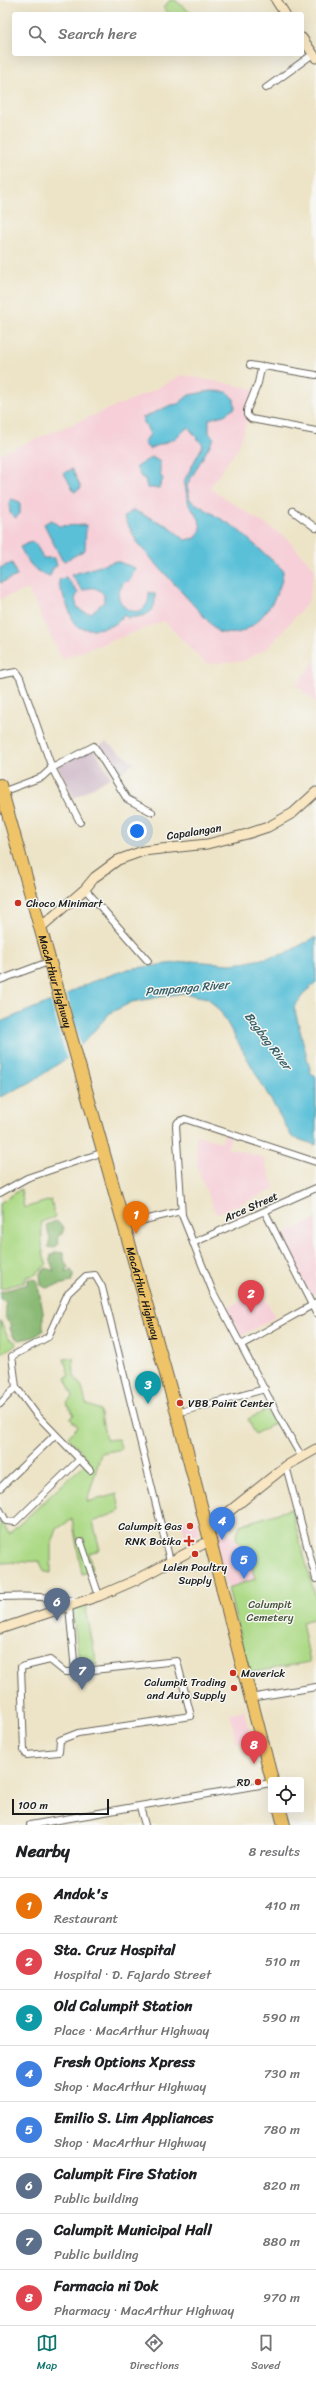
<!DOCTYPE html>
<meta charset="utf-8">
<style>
:root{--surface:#fff;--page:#f2f2f2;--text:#202124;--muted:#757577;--line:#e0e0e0;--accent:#0f766e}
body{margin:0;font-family:Sriracha,sans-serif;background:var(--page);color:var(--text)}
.controls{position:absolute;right:12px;bottom:12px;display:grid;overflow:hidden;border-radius:4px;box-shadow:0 4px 16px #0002}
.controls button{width:36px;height:36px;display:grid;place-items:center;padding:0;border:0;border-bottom:1px solid var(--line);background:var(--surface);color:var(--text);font:20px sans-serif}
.scale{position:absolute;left:12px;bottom:10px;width:97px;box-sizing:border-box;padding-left:4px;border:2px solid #1c1c1c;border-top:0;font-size:11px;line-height:14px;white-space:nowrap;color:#1c1c1c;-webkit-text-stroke:3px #f6f6f2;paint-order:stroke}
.you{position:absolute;left:137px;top:831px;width:14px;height:14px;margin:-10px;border:3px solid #fff;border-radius:50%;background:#1a73e8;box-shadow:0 0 0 6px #1a73e833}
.badge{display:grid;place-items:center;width:26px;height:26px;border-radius:50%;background:var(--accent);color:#fff;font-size:13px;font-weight:700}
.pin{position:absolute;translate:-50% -33px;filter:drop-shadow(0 1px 2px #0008)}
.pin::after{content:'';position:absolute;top:21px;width:14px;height:12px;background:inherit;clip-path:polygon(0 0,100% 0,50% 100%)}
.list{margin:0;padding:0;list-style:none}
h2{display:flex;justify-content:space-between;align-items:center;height:52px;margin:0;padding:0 16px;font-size:17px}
h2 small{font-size:13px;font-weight:400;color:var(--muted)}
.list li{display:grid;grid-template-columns:26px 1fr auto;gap:12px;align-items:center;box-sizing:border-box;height:56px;padding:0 16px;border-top:1px solid var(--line)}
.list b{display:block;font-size:15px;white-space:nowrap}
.list p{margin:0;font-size:13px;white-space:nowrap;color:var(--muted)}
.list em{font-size:13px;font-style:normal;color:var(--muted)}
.icon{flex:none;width:22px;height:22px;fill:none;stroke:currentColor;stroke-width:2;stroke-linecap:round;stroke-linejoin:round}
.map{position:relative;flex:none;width:316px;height:1825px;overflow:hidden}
.search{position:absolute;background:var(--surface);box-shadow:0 4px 16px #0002;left:12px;right:12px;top:12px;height:44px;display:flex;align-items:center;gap:10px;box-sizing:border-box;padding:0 14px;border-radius:4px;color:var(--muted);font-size:15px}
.sheet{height:500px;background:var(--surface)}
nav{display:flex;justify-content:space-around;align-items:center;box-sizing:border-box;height:56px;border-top:1px solid var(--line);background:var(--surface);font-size:11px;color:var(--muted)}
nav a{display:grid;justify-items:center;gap:2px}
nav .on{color:var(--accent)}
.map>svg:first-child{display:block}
</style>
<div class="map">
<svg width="316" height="1825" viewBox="0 0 316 1825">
<rect width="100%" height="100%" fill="#f6f6f2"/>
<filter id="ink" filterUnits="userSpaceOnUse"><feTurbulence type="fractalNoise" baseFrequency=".025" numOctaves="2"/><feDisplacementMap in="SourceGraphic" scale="8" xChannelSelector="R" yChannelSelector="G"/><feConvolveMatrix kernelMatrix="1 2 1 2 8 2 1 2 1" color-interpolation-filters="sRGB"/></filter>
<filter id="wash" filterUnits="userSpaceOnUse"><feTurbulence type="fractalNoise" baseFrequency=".012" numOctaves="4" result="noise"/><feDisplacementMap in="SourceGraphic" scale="16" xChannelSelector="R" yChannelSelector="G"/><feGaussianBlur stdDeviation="0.9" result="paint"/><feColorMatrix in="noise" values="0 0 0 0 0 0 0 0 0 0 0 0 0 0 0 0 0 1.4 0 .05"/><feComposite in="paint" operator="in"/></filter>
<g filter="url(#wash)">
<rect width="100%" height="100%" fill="#ede4c7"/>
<g fill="#f6cfd8">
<polygon points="182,375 254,389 250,413 238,448 209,488 285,537 315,569 308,602 269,647 243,661 206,664 164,621 62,659 28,589 0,599 0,454 150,392"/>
<polygon points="316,660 316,702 296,685"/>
<polygon points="196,1135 222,1142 224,1135 231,1137 227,1148 263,1157 275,1189 216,1214 200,1175 197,1164"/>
<polygon points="316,1219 316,1293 310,1296 280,1235"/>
<polygon points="261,1291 275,1317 241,1336 227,1308"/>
<polygon points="195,1518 200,1531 198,1535 186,1538 181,1521"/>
<polygon points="220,1523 249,1555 255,1580 228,1588 212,1532"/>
<polygon points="244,1710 251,1739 236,1743 230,1713"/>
</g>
<g fill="#d1bdca">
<polygon points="106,742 134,763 121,773 115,768 112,772 97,747"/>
<polygon points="93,747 111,777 74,798 57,765"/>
</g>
<g fill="#adda87" stroke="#647b52">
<polygon points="170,0 175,0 192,14 170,14 163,8"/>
<path d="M21 1189 24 1208 51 1200 55 1217 41 1222C43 1235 40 1253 47 1264L35 1275 26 1277 25 1282 0 1289V1203Z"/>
<polygon points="0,1320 9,1339 16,1342 16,1345 0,1354"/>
<polygon points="73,1358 74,1376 82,1387 86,1404 100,1410 106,1440 118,1439 122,1449 101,1453 87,1502 117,1494 120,1511 93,1522 100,1550 89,1553 92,1571 82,1574 72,1519 57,1529 51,1546 51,1573 45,1572 39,1561 0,1563 0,1520 9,1534 89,1460 68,1437 78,1426 70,1419 74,1415 67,1403 73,1396 65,1378 69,1376 64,1359"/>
<polygon points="267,1410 274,1423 255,1434 248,1419"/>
<polygon points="291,1509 316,1599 316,1618 302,1622 310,1662 249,1673 228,1588 255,1579 249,1555 236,1538 240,1525"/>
<polygon points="85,1604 97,1665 80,1666 72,1609"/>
</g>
<g fill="#8aba74" stroke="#536b48">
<polygon points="56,1221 64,1227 62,1234 58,1236 59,1243 55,1248 48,1247 50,1238 46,1225"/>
<polygon points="56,1252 63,1253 65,1263 68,1267 66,1272 71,1270 74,1274 71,1282 46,1288 41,1285 40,1273 46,1268 54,1271 50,1260 51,1255"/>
<path d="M28 1279 37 1280 43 1312V1331L34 1337 19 1340 13 1336 10 1328 12 1325C1 1318 8 1312 5 1302L0 1300V1292L28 1284Z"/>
</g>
<g fill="#5ac0d8" stroke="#3b6e7a">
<path d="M211 391 227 392 234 399 235 408 224 415 209 419V433L214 438 187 485 190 500 236 528 283 570C283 592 260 628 237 633 231 634 223 633 218 632L138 544 124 517 133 510 168 526 185 540 196 538 201 529 199 519 189 505 184 481 203 445 188 427 174 439 149 449 144 443 150 434 142 418 171 405 178 404 189 395Z"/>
<polygon points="152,457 160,462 160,474 163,479 159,488 147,488 145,479 141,477 136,467"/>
<polygon points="72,469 81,488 74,492 64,473"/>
<polygon points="12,499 20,502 20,513 16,518 10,513 9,502"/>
<polygon points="51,520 59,526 86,525 85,550 65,561 62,560 44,524"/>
<path d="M31 542 36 544 43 558H55L57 566 53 568 50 576C35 574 27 561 20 547Z"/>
<path d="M116 561 135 568 130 580 123 583 118 594C122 618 151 617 149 592L155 594C156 614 146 616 128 618L124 615C120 617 121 619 118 622 110 629 83 632 75 625L59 585V580L66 577 78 593 75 599 77 607 83 612 91 613 104 602V595C98 588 92 585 83 591L71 575Z"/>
<polygon points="12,563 17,576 0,583 0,568"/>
<polygon points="316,937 316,983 306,991 294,1007 311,1073 316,1077 316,1145 292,1137 222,1014 208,998 182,993 132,1002 110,1013 73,1054 31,1082 0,1097 0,1022 59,998 91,982 128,969 191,961 231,964 248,962 284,954"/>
</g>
<polygon fill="#ede4c7" points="66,992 81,1048 67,1060 50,999"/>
</g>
<g filter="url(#ink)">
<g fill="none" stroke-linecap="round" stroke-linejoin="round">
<defs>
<g id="street">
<polyline points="266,88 313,54"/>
<polyline points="250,365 262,367"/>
<polyline points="316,375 264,366 261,369 258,383 247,410 247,415 251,419 316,431"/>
<polyline points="293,511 316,528"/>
<polyline points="0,675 16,672 20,678 52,768 80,822"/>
<polyline points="2,792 42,777 52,768 94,746 127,799 152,812"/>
<polyline points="85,889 148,961"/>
<polyline points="0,980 51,961"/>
<polyline points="0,1193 27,1178 104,1152"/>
<polyline points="265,1212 316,1313"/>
<polyline points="124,1225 181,1211"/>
<polyline points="193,1243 316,1188"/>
<polyline points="241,1345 316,1303"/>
<polyline points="16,1387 36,1414 90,1470"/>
<polyline points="0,1404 16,1387 12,1356 48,1337 68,1293 86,1276 95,1275 102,1287 170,1561"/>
<polyline points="177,1413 265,1389"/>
<polyline points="301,1456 281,1421 213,1292 182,1215 176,1126 178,1122 185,1119 316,1162"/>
<polyline points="286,1466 316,1579"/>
<polyline points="0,1488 55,1435"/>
<polyline points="0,1510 6,1521 15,1522 79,1460"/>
<polyline points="81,1542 99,1596"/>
<path d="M0 1597C27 1596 52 1596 78 1602"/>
<polyline points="69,1606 75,1672"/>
<polygon points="50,1660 65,1672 75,1672 177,1661 191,1716 78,1733 60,1740 59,1752 27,1755 24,1751 21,1667"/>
<polyline points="250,1698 316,1687"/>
<polyline points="140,1807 145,1825"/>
<polyline points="30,1825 271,1783"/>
</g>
<g id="secondary">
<polyline points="276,0 285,14"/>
<polyline points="302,38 316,58"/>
<polyline points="41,927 85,889 95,877 118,860 143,851 207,844 247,834 268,827 293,813 316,792"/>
<polyline points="207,1529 286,1466 316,1449"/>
<polyline points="0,1629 99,1596 136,1580 211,1540"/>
</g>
<g id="highway">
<path id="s1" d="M0 785 177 1413 272 1780"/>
<polyline points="280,1810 284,1825"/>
</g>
</defs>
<use href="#street" stroke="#656258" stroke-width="8"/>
<use href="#secondary" stroke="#656258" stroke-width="11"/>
<use href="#highway" stroke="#656258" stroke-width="14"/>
<use href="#street" stroke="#fff" stroke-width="6"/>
<use href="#secondary" stroke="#f9e7c3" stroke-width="9"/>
<use href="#highway" stroke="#efc469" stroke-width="12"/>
</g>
</g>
<g fill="#c8321e" stroke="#f6f6f2" stroke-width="1.5">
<circle cx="18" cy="903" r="4"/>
<circle cx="180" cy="1403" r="4"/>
<circle cx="190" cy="1526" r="4"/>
<path d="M187 1535h4v4h4v4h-4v4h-4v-4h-4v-4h4z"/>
<circle cx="195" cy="1554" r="4"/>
<circle cx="233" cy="1673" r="4"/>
<circle cx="234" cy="1688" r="4"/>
<circle cx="258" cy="1782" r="4"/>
</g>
<g text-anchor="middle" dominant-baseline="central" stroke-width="3" stroke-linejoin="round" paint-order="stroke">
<g font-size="11" fill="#1c1c1c" stroke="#f6f6f2">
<text transform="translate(194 832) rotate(-9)">Capalangan</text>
<text stroke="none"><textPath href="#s1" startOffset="204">MacArthur Highway</textPath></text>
<text transform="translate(251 1207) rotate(-24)">Arce Street</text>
<text stroke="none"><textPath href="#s1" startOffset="528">MacArthur Highway</textPath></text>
</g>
<g font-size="11" fill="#1c1c1c" stroke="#f6f6f2" text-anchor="end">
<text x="26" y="903" text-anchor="start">Choco Minimart</text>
<text x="188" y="1403" text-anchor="start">VBB Paint Center</text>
<text x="182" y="1526">Calumpit Gas</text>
<text x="181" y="1541">RNK Botika</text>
<text x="195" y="1567" text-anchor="middle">Lalen Poultry<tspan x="195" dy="13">Supply</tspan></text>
<text x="241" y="1673" text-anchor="start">Maverick</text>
<text x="226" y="1682">Calumpit Trading<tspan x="226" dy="13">and Auto Supply</tspan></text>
<text x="250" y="1782">RD</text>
</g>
<g font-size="11" fill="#48553c" stroke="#f6f6f2">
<text x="270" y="1604">Calumpit<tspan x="270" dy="13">Cemetery</tspan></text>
</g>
<g font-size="12" font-style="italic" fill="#355e67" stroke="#f6f6f2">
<text transform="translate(187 988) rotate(-5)">Pampanga River</text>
<text transform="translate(268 1041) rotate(53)">Bagbag River</text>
</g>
</g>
</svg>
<div class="controls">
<button><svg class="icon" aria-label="locate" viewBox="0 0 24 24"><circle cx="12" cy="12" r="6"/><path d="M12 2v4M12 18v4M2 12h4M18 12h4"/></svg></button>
</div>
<div class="scale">100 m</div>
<div class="you"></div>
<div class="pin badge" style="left:136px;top:1234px;background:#e8710a">1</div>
<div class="pin badge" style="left:251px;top:1313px;background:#e0444e">2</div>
<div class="pin badge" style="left:148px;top:1404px;background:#0f9aa8">3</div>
<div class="pin badge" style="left:222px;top:1540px;background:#3f7fe0">4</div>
<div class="pin badge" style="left:244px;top:1579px;background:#3f7fe0">5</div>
<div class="pin badge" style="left:57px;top:1621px;background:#5c6f8a">6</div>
<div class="pin badge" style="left:82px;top:1690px;background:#5c6f8a">7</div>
<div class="pin badge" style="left:254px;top:1764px;background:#e0444e">8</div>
<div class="search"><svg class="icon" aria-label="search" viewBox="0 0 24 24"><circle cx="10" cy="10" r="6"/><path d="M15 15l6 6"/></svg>Search here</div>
</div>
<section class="sheet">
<h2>Nearby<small>8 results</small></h2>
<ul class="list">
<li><span class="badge" style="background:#e8710a">1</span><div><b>Andok's</b><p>Restaurant</p></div><em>410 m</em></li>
<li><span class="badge" style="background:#e0444e">2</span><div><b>Sta. Cruz Hospital</b><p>Hospital · D. Fajardo Street</p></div><em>510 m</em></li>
<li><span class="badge" style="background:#0f9aa8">3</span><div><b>Old Calumpit Station</b><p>Place · MacArthur Highway</p></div><em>590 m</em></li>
<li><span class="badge" style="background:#3f7fe0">4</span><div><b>Fresh Options Xpress</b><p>Shop · MacArthur Highway</p></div><em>730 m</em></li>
<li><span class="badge" style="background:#3f7fe0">5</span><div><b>Emilio S. Lim Appliances</b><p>Shop · MacArthur Highway</p></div><em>780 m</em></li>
<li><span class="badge" style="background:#5c6f8a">6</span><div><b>Calumpit Fire Station</b><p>Public building</p></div><em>820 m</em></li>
<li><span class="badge" style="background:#5c6f8a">7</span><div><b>Calumpit Municipal Hall</b><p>Public building</p></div><em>880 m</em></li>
<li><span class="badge" style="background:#e0444e">8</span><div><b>Farmacia ni Dok</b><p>Pharmacy · MacArthur Highway</p></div><em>970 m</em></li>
</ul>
</section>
<nav>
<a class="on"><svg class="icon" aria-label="map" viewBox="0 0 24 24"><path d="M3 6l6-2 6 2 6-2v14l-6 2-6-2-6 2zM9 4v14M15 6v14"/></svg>Map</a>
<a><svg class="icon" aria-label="directions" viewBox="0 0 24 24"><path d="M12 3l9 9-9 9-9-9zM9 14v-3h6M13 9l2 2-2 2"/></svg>Directions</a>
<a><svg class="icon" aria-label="saved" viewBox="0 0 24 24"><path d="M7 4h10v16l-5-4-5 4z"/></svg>Saved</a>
</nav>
